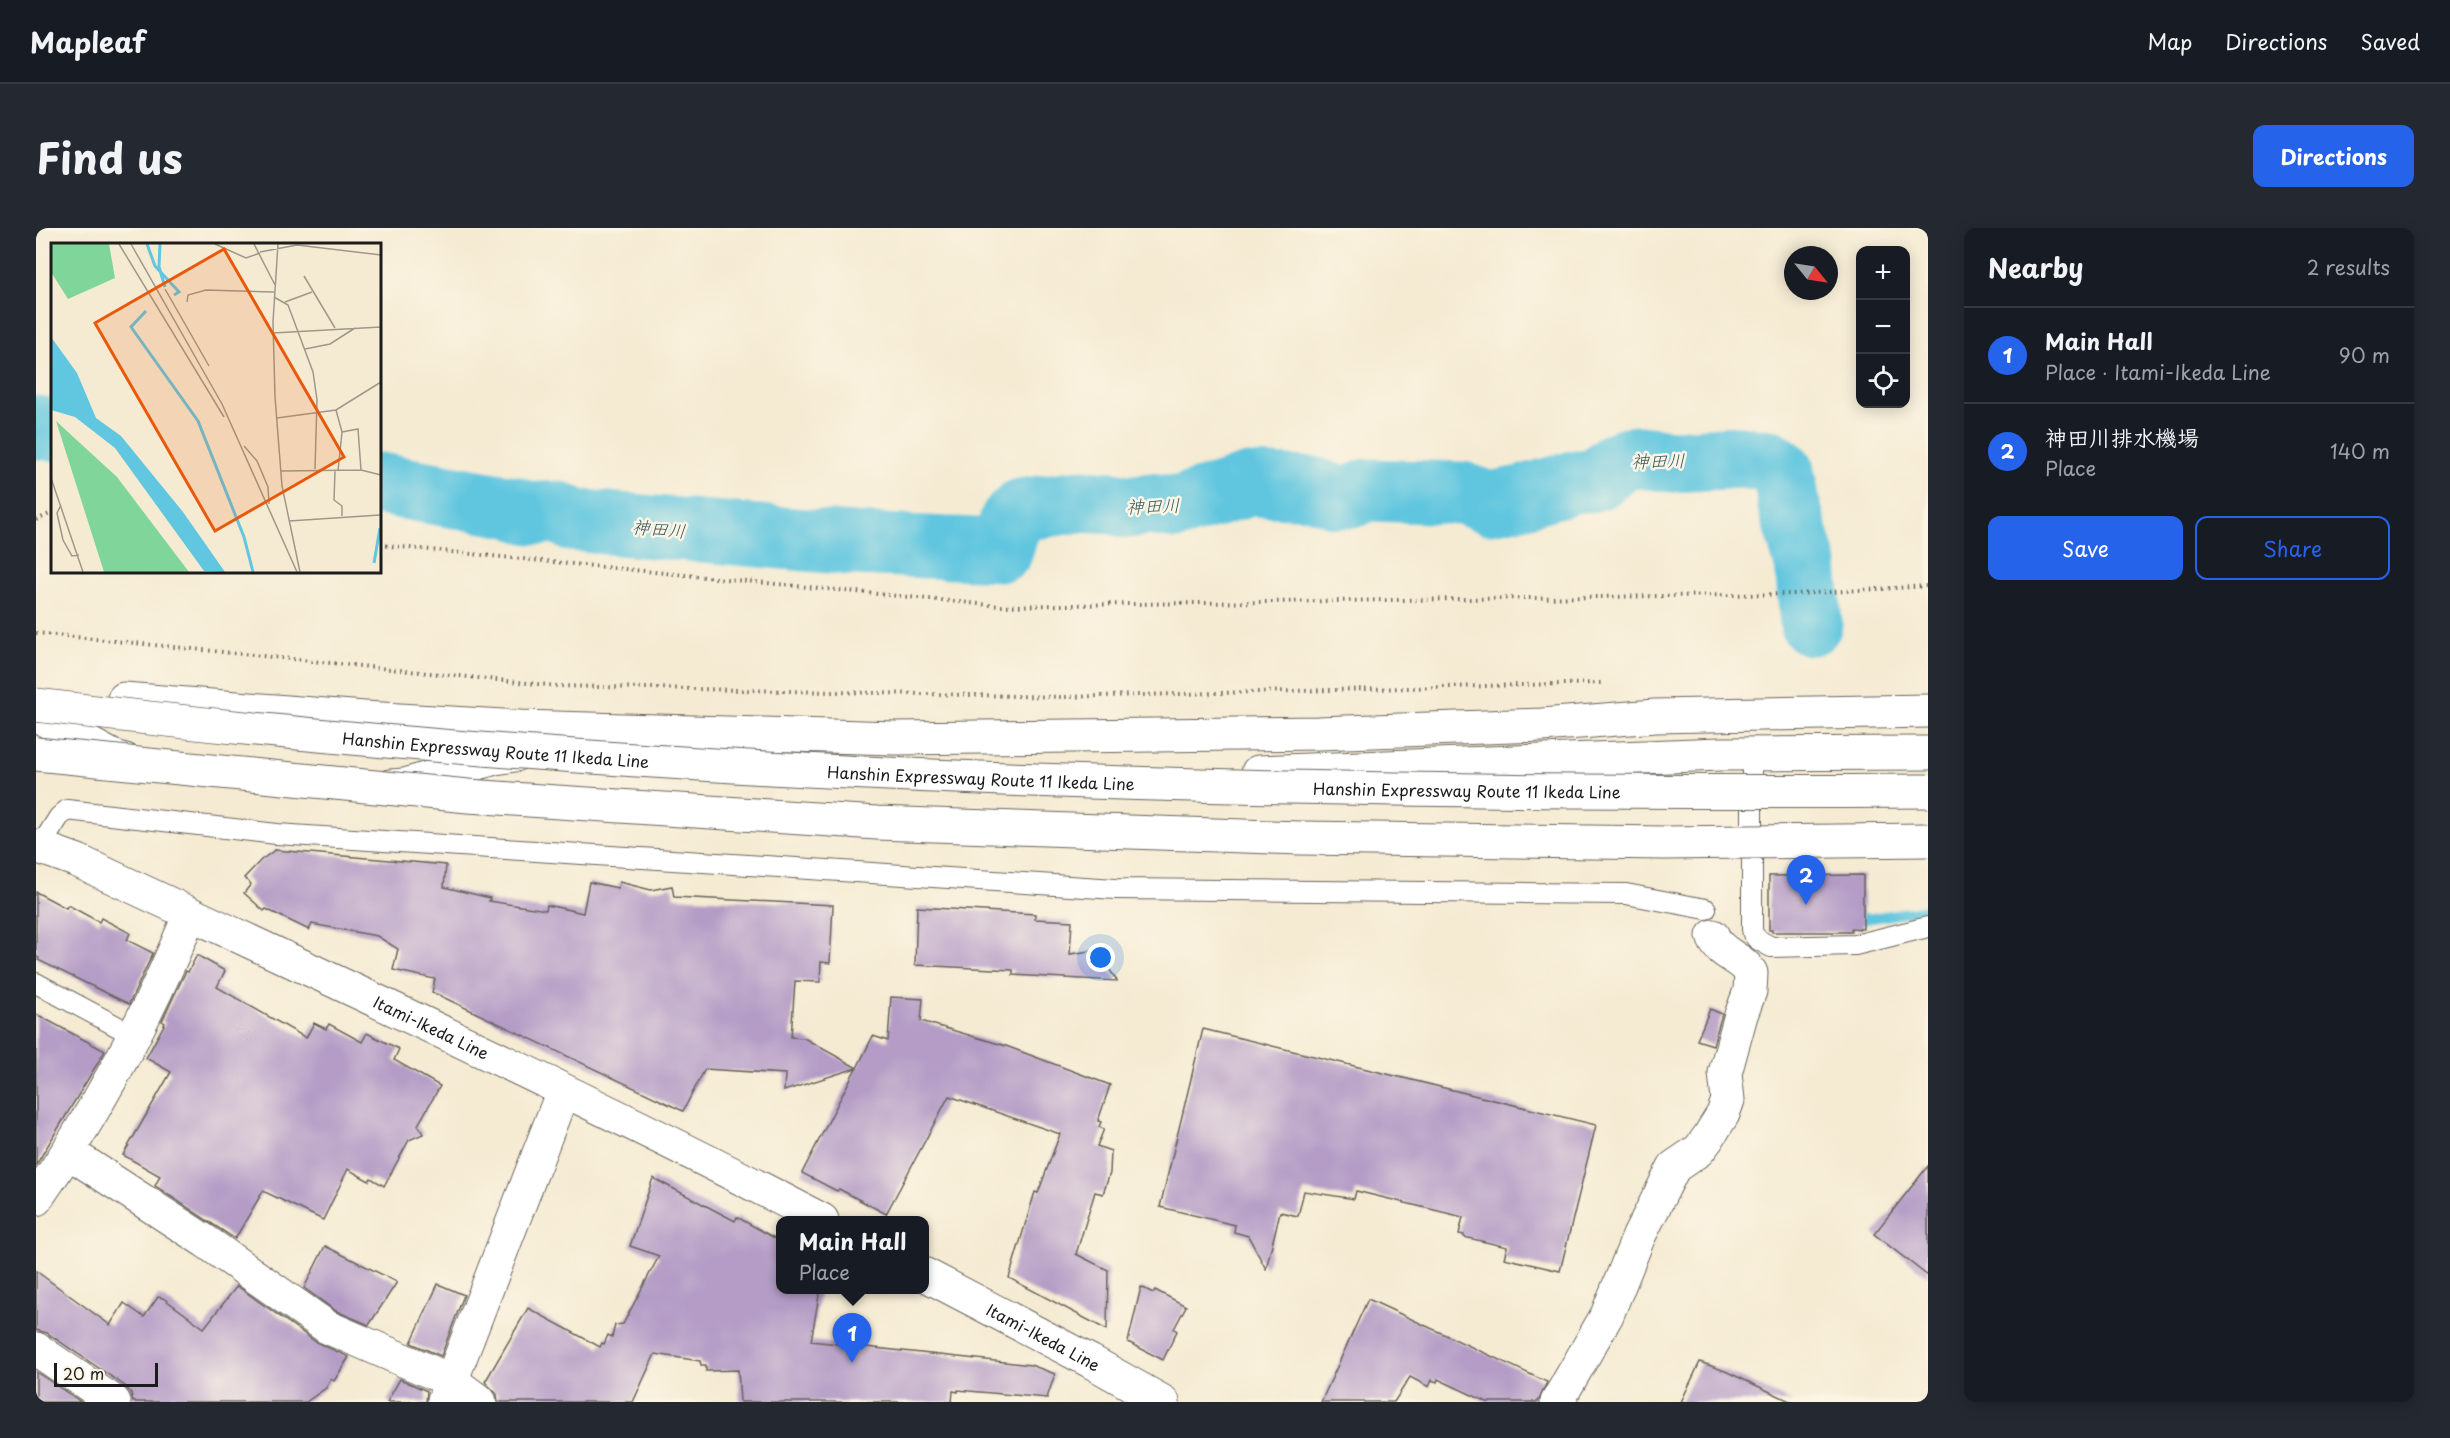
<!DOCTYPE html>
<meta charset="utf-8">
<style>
:root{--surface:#171b24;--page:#242831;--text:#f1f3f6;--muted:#9ea1a6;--line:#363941;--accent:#2563eb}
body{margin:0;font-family:"Playpen Sans","Klee One",sans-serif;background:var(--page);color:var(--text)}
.controls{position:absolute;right:18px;top:18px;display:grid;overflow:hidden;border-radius:12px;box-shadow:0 3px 15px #0003}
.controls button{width:54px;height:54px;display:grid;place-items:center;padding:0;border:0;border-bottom:2px solid var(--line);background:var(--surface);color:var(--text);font:30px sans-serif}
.compass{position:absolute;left:1748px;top:18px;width:54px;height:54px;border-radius:50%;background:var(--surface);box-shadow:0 3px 15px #0003;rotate:120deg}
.scale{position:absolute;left:18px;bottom:15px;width:104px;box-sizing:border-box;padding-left:6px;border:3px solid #1c1c1c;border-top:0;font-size:16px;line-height:21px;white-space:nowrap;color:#1c1c1c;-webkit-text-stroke:4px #fcf5e5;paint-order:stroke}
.you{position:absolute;left:1065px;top:730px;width:21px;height:21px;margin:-15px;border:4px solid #fff;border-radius:50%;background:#1a73e8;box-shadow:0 0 0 9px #1a73e833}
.badge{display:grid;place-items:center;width:39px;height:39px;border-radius:50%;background:var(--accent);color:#fff;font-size:20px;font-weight:700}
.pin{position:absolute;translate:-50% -50px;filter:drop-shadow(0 2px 3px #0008)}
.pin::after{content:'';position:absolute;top:32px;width:21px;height:18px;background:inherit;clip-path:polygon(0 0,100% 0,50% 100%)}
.popup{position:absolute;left:740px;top:988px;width:153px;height:78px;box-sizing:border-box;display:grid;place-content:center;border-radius:12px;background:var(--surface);filter:drop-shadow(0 2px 4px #0005);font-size:20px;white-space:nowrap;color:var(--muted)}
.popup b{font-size:22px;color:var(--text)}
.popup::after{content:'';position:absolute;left:50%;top:100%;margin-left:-12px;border:12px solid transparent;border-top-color:var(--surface)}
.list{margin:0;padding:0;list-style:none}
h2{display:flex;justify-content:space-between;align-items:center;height:78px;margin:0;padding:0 24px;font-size:26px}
h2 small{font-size:20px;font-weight:400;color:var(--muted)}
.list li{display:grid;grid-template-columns:39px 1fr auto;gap:18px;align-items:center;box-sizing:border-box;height:96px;padding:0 24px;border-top:2px solid var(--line)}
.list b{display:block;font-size:22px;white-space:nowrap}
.list p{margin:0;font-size:20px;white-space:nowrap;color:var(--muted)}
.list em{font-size:20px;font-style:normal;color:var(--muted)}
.actions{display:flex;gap:12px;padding:18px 24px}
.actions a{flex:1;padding:14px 0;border:2px solid var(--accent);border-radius:12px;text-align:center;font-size:21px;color:var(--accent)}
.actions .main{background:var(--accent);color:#fff}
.icon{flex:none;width:33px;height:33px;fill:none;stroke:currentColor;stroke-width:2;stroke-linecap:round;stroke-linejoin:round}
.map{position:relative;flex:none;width:1892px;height:1174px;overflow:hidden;border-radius:12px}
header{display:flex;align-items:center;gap:36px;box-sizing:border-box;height:84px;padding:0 30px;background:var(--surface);border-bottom:2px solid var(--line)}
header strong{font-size:28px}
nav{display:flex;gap:33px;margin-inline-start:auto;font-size:21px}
.intro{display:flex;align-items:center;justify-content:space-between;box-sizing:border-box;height:144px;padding:0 36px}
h1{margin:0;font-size:42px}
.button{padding:15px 27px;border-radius:12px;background:var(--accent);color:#fff;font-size:21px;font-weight:700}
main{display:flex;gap:36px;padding:0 36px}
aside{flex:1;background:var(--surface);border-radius:12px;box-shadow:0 3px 15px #0003}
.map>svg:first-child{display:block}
</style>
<header>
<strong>Mapleaf</strong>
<nav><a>Map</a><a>Directions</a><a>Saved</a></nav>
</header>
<div class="intro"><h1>Find us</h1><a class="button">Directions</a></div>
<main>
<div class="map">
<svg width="1892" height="1174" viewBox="0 0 1892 1174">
<rect width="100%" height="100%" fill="#fcf5e5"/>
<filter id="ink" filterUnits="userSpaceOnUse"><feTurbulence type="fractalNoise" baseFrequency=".0167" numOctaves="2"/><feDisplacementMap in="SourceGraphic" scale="12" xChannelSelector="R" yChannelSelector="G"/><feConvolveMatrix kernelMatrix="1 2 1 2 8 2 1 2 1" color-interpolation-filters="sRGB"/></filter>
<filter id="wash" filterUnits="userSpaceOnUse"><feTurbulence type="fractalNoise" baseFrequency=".008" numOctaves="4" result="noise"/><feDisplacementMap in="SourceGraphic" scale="24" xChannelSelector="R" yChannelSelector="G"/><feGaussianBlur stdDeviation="1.35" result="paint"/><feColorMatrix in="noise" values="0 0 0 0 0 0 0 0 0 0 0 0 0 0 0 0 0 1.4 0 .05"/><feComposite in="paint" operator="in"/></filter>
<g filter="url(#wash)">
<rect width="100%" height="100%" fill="#f5ebd3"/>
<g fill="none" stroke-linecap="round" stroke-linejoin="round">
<g stroke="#61c6df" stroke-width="10">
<polyline points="1771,622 1773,661"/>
<polyline points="1815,691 1836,690 1892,681"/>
</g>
<g stroke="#61c6df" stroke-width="63">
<polyline points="0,199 16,202"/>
<path d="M344 256 477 279C482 281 489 284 495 285 514 287 519 279 536 292L817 316 966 322 975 292 985 282 1043 273 1078 275 1091 279 1115 276 1141 280 1213 257 1277 260 1302 269H1315L1332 262 1426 265 1453 275 1485 269 1541 253H1554L1563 250 1578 236 1592 230 1604 229 1637 233 1704 229 1734 233 1747 243 1753 278 1770 336 1775 396"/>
</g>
</g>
<g id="blocks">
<g fill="#b49cc6">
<polygon points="239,622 410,637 408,659 454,670 453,673 510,682 511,677 547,685 553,654 582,660 583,654 615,662 636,658 638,669 797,677 794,735 785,734 784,754 759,753 755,809 768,810 821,840 837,808 852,813 855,769 887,771 885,793 970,818 1074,857 1062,893 1065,894 1063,899 1068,901 1061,918 1075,923 1074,945 1067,966 1059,964 1040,1026 1072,1042 1071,1102 973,1050 999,964 1002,965 1024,906 913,868 850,986 803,961 801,963 766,945 820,840 748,863 749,846 669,841 647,883 396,764 399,751 357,742 362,721 341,708 276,696 273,702 230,681 228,683 208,665 215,656 208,650 225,632"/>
<polygon points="1827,647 1827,701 1815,700 1815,704 1736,704 1736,702 1733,702 1733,648"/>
<polygon points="0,664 30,680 32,677 63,694 65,690 94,705 91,712 117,725 93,776 2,732 3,730 0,728"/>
<polygon points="881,679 999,686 999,691 1036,693 1034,726 1061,722 1081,753 977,747 977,742 879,737"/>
<polygon points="161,727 189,743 181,759 270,810 278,795 290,801 293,796 326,814 331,805 363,821 358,832 404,858 382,897 387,906 373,912 348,958 335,950 333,953 312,941 287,992 227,963 199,1011 119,958 124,948 87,927 135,844 110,830 129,795 126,793 150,743 152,744"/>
<polygon points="1674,781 1686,786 1677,817 1661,812"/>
<polygon points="0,786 69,823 0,937"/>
<polygon points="1167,801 1560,897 1524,1043 1468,1030 1471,1019 1428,1009 1428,1007 1423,1006 1427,989 1320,963 1318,971 1268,963 1262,988 1244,984 1230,1041 1212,1008 1198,1004 1199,997 1124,979"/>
<polygon points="1892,938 1892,1048 1838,1006"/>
<polygon points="617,950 699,993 701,989 744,1013 744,1062 784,1062 775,1113 995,1137 1019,1146 1011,1170 922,1162 922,1164 917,1163 916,1174 704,1174 702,1142 670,1143 670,1137 665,1137 664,1133 619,1126 597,1174 462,1174 461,1166 449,1154 492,1080 564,1119 566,1115 568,1116 572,1107 576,1109 579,1097 587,1096 623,1028 594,1018"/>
<polygon points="289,1018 361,1054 333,1097 300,1083 268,1060"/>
<polygon points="0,1043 74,1097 88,1075 108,1089 122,1069 127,1070 168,1100 201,1058 280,1114 313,1129 298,1153 295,1151 290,1160 270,1174 97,1174 95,1165 89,1158 11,1105 0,1102"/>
<polygon points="402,1056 428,1067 405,1128 375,1115"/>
<polygon points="1105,1059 1117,1065 1119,1062 1150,1078 1138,1101 1141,1103 1127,1132 1092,1114"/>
<polygon points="1332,1071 1511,1154 1502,1174 1451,1174 1402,1151 1401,1154 1396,1152 1393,1159 1374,1149 1358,1174 1285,1174"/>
<polygon points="1664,1134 1689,1143 1756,1174 1645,1174"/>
<polygon points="0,1144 45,1174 0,1174"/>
<polygon points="364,1151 391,1163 390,1174 351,1174"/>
</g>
</g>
</g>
<g filter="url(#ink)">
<use href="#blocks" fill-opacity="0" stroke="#68645c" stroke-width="1.5"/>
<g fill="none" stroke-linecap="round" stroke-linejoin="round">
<defs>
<g id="service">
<polyline points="1716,526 1716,701 1717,706 1721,711 1735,719 1819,717 1892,699"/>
<polyline points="4,619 23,589 31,582 241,606 1079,661 1590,666 1670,681"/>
<polyline points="0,755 99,808"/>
</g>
<g id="minor">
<polyline points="88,471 328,490 484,499 860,510 1282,505 1506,497 1619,488 1892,483"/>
<polyline points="32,924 169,1013 291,1099 416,1153 444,1174"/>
<path d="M0 971C62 882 113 786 154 686"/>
<polyline points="0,1121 78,1174"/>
<polyline points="408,1172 527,863"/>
<path d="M1521 1174 1571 1087 1603 1008 1638 939 1663 922 1672 910 1687 886 1692 872 1689 845 1705 787 1714 763 1715 745C1706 729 1682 726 1677 708"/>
</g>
<g id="tertiary">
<polyline points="0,487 76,528 89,532"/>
<polyline points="1222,544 1684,526 1892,525"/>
<polyline points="354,558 369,557 459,530 479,527"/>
</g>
<g id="secondary">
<path id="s1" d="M0 618 42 633C291 750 543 865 786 992"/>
<path id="s2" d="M888 1046 1054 1133 1127 1174"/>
</g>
</defs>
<use href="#service" stroke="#68645c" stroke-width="22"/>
<use href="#minor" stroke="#68645c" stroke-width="35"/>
<use href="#tertiary" stroke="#68645c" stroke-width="35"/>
<use href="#secondary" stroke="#68645c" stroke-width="35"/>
<g stroke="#68645c" stroke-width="4" stroke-dasharray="1.5 4.5" stroke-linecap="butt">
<polyline points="0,292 16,285"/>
<polyline points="344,317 964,378 1760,366 1892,358"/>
<polyline points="0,405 521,458 1027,469 1565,455"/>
</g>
<use href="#service" stroke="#fff" stroke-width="20"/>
<use href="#minor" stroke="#fff" stroke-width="33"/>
<use href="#tertiary" stroke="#fff" stroke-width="33"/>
<use href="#secondary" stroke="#fff" stroke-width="33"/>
<defs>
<g id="motorway-bridge">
<path id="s3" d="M0 477C627 553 1260 567 1892 563"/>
<polyline points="0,526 432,568 841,595 1265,610 1629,615 1892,612"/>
</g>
</defs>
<use href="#motorway-bridge" stroke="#68645c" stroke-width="35" stroke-linecap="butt"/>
<use href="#motorway-bridge" stroke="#fff" stroke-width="33"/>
</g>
</g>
<g text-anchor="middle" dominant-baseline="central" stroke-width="5" stroke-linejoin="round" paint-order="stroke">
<g font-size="16" fill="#1c1c1c" stroke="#fcf5e5">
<text stroke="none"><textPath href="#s3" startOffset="462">Hanshin Expressway Route 11 Ikeda Line</textPath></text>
<text stroke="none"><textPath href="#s3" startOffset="948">Hanshin Expressway Route 11 Ikeda Line</textPath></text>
<text stroke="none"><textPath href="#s3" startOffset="1434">Hanshin Expressway Route 11 Ikeda Line</textPath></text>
<text stroke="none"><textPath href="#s1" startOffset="435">Itami-Ikeda Line</textPath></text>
<text stroke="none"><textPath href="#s2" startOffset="135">Itami-Ikeda Line</textPath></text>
</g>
<g font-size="18" font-style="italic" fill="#345860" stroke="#fcf5e5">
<text transform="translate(1622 232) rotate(-1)">神田川</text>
<text transform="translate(1117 277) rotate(-2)">神田川</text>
<text transform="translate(623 300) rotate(5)">神田川</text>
</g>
</g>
<g transform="translate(15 15)">
<rect width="330" height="330" fill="#f5ebd3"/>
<path d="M0 1H58L64 35 17 56 0 29ZM5 178 66 234 138 329H53Z" fill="#80d69a"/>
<path d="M0 94 26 130 45 175 70 193 132 269 174 329 153 328 64 205 24 174 0 167Z" fill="#61c6df"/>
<path fill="none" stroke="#61c6df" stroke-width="3" d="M96 1 104 23 128 49 123 52M109 1 108 24 114 44M95 68 80 84 147 178 193 294 202 329M323 320 329 285"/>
<path fill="none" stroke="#9e988a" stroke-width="1.5" d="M68 1 173 174M80 1 171 161 246 329M164 1 195 15 209 10M203 1 224 42M227 1 222 79 224 154 231 243 249 329M209 9 246 2 330 12M253 33 284 85M114 46 158 123M223 54 237 62 262 129 266 157 264 226M136 59 137 52 155 47 223 49M234 59 261 49M222 90 330 84M254 106 279 101 304 85M285 167 291 189 287 228M226 175 285 167 330 139M291 189 307 186 310 227M193 203 206 218 217 244 218 261M230 228 310 227 330 232M284 228 283 257 291 263V273M0 235 32 329M10 262 6 270 12 297 21 313 28 312M238 278 329 272"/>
<path fill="#e8590c" fill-opacity="0.15" stroke="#e8590c" stroke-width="3" d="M173 6 293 214 164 288 44 80Z"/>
<rect width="330" height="330" fill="none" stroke="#1c1c1c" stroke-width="3"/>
</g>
</svg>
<div class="controls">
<button>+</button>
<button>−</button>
<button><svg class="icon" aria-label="locate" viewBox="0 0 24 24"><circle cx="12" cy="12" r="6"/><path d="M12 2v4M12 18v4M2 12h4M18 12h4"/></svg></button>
</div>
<svg class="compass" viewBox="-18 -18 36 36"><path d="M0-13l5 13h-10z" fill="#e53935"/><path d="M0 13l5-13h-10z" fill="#9ea1a6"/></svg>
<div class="scale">20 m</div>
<div class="you"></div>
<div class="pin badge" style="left:816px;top:1135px">1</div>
<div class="popup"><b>Main Hall</b>Place</div>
<div class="pin badge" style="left:1770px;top:677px">2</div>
</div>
<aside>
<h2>Nearby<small>2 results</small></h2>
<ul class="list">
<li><span class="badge">1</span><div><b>Main Hall</b><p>Place · Itami-Ikeda Line</p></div><em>90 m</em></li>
<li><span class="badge">2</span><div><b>神田川排水機場</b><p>Place</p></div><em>140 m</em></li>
</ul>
<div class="actions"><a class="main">Save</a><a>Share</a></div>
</aside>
</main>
